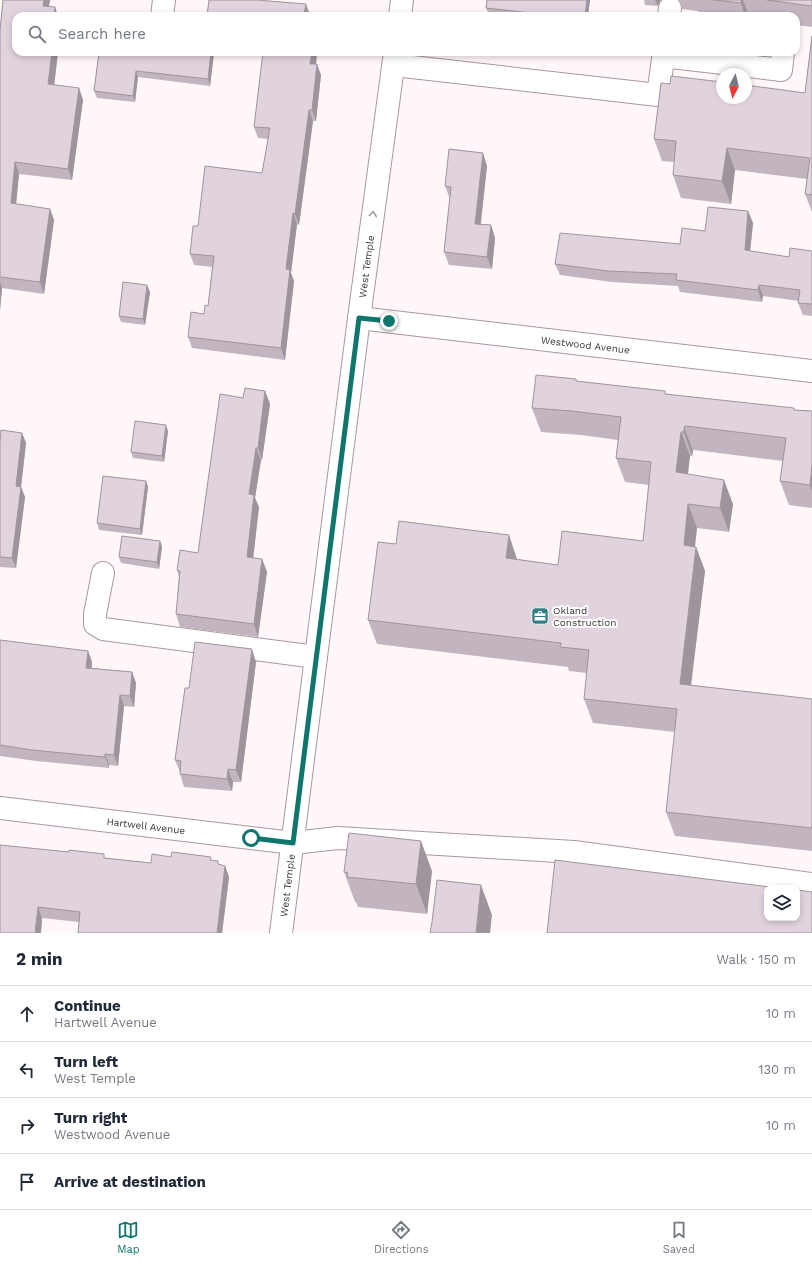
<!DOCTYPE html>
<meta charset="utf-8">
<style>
:root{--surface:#fff;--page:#f6f6f7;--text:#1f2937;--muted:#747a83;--line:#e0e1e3;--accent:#0f766e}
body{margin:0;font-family:"Work Sans",sans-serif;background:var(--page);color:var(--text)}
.controls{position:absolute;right:12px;bottom:12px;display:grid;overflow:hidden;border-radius:8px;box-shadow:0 2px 6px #0003}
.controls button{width:36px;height:36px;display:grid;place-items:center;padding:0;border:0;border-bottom:1px solid var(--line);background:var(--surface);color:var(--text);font:20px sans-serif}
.compass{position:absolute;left:716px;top:68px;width:36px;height:36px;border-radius:50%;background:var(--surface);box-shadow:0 2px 6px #0003;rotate:187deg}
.stop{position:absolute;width:12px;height:12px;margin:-9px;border:3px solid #0f766e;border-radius:50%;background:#fff}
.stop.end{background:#0f766e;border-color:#fff;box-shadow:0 1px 4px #0008}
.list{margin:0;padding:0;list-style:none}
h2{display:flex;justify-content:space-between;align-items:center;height:52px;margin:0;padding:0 16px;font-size:17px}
h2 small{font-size:13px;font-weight:400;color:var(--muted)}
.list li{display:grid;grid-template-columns:26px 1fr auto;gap:12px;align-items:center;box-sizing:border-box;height:56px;padding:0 16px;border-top:1px solid var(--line)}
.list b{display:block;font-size:15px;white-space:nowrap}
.list p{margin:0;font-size:13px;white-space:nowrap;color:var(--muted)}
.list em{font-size:13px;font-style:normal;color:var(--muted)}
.icon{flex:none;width:22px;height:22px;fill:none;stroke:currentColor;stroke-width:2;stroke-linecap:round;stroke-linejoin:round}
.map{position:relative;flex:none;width:812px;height:933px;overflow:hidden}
.search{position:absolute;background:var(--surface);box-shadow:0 2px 6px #0003;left:12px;right:12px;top:12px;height:44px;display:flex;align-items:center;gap:10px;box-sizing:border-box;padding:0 14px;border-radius:12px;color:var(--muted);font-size:15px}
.sheet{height:276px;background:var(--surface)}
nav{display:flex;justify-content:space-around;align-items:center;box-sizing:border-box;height:56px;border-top:1px solid var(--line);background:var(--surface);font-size:11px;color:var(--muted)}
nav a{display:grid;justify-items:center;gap:2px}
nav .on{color:var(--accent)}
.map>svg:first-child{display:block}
</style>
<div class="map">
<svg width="812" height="933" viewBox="0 0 812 933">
<rect width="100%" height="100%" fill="#fff7f8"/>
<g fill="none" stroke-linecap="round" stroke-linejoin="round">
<defs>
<g id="minor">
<polyline points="162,16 164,0"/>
<polyline points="400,16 402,0"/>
<polyline points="669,16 670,8"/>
<polyline points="663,56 781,70 783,52"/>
<polyline points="394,65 658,95 664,52"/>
<path id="s1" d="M359 318 812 371"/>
<polyline points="103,573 95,614 95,624 103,629 316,657"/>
<path id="s2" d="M0 808 293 843 338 838 574 852 812 884"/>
<path id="s3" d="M281 933 359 318 395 52"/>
</g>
</defs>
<use href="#minor" stroke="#a9989b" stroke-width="24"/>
<use href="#minor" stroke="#fff" stroke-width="22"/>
</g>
<g fill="#c2b5bf">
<polygon points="3,0 50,0 49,6 55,7 58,16 16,16 16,52 58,52 54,85 79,88 83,100 72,180 19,174 16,204 50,209 54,220 44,294 2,288 0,310 0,30"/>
<polygon points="487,0 590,0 588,16 505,16 489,14 486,8"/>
<polygon points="644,0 661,0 660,1 658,6 645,5"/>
<polygon points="679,0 812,0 812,27 796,25 796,16 700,16 698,11 682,9"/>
<polygon points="812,36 812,212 805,194 807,179 735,170 731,204 681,198 673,175 674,162 662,161 654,139 670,84 805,93"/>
<polygon points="99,52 214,53 210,86 138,77 135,102 97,98 94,91"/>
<polygon points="263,52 317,52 316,64 321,75 316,121 313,121 299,225 297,224 291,273 294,281 285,360 192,348 188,337 204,314 208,306 212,267 194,265 190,254 198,226 262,173 268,139 258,138 254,127"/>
<polygon points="487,166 481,224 491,225 495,238 492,269 449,265 444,252 450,199 445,186"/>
<polygon points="748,211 753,223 750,251 789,257 812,251 812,316 803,315 798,303 799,301 763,296 762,302 680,292 678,286 612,282 560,275 555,264 680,244 705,231"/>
<polygon points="150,292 145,325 121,322 119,316"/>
<polygon points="577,381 666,394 795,410 812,411 812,508 789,505 780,481 783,461 694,450 693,451 692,456 690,456 688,474 733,504 729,532 697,528 695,547 696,547 705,571 691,686 812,699 812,851 675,836 666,812 675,732 593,723 584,699 587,673 569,671 568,667 377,644 368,620 517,559 558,565 643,541 649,485 625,482 616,458 618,440 581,435 541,432 532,408"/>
<polygon points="265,391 270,404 262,460 261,460 255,498 259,507 253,558 262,559 267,572 258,637 180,627 176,614 179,577 177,570 198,553 243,398"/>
<polygon points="168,431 164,462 133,458 131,452"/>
<polygon points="22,433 26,443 21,487 25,497 16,568 0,567 0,442"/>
<polygon points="146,481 148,487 142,535 99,530 97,523"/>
<polygon points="160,541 162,547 159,569 121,563 119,557"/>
<polygon points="0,640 88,651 92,662 92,668 132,672 136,683 134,707 124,706 118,766 109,765 109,768 36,761 0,756"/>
<polygon points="256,662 241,782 233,782 232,791 184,787 180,774 180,772 175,760 189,688"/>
<polygon points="171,857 212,860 219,865 225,866 229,877 222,933 78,933 79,922 42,918 41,933 0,933 106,858 151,863"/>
<polygon points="432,871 427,914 358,907 356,902 355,902 344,872"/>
</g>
<g fill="#9e949b">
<polygon points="44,0 50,0 47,16 43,6"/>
<polygon points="587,0 590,0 588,16 585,16"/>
<polygon points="655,0 661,0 660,1 658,6"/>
<polygon points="741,0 743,0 749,16 745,16 741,3"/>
<polygon points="306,4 310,15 304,14"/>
<polygon points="55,7 58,16 54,16"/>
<polygon points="52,52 58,52 53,96 48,84"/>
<polygon points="211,52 214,52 214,53 210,86 208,79"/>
<polygon points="312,52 317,52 315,75 310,64"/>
<polygon points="317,64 321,75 316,121 312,110"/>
<polygon points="136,71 138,77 135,102 133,96"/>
<polygon points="79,88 83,100 72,180 68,169"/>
<polygon points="309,110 313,121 299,225 295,214"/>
<polygon points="727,148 735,170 731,204 722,181"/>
<polygon points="483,153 487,166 479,236 475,224"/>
<polygon points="15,162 19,174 15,215 11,203"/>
<polygon points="50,209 54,220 44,294 40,282"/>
<polygon points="748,211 753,223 749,262 745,250"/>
<polygon points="293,213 297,224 291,273 294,281 285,360 281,348 286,269"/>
<polygon points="491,225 495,238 492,269 487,257"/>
<polygon points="0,281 2,288 0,310"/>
<polygon points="147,285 150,292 145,325 143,319"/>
<polygon points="759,285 763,296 762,302 758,290"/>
<polygon points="265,391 270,404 262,460 258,448"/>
<polygon points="166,425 168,431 164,462 162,456"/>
<polygon points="684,427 693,451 692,456 684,432"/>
<polygon points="681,432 690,456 685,496 676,472"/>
<polygon points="22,433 26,443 20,496 16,486"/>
<polygon points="256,448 261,460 255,498 259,507 252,569 247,557 249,494"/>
<polygon points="812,465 812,491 810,485"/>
<polygon points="724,480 733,504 729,532 720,508"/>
<polygon points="146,481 148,487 142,535 140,529"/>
<polygon points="21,487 25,497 16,568 12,558"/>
<polygon points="688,504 697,528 692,569 684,545"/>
<polygon points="509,535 517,559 515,582 506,558"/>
<polygon points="160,541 162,547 159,569 157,562"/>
<polygon points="696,547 705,571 688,708 680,684"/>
<polygon points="262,559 267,572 258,637 254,624"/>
<polygon points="252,649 256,662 241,782 236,770"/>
<polygon points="88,651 92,662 90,679 86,668"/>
<polygon points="132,672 136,683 134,707 130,696"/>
<polygon points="120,695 124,706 118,766 114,755"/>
<polygon points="105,754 109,765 109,768 105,757"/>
<polygon points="228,769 233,782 232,791 227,779"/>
<polygon points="421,841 432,871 427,914 416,884"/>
<polygon points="225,866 229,877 222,933 217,933"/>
<polygon points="481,885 492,915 490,933 476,933"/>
<polygon points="38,907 42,918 41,933 35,933"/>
</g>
<g fill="#e1d3de" stroke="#9e949b">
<polygon points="3,0 44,0 43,6 55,7 54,16 16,16 16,52 52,52 48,84 79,88 68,169 15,162 11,203 50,209 40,282 0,277 0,30"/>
<polygon points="209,0 257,0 306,4 304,14 316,15 316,16 207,16"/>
<polygon points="487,0 587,0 585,16 558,16 486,8"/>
<polygon points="713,0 741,0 741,3"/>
<polygon points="767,0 812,0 812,6"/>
<polygon points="812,36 812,195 805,194 810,158 727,148 722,181 673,175 676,141 654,139 661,83 670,84 671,76 722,82 722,98 746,98 746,85 805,93"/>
<polygon points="99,52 211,52 208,79 136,71 133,96 94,91"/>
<polygon points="263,52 312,52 310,64 317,64 312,110 309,110 295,214 293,213 286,269 290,270 281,348 188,337 191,312 204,314 205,305 208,306 214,256 190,254 193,226 198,226 205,166 262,173 270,128 254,127"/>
<polygon points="449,149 483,153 475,224 491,225 487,257 444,252 451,187 445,186"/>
<polygon points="708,207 748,211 745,250 789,257 790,248 812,251 812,304 798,303 800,290 759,285 758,290 676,280 677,274 608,271 555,264 560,233 680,244 682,228 705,231"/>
<polygon points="123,282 147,285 143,319 119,316"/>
<polygon points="536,375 576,379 576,381 665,391 665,394 794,408 794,410 812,411 812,465 810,485 780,481 786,438 686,426 684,427 684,432 681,432 676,472 724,480 720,508 688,504 684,545 696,547 680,684 812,699 812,828 666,812 677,709 584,699 589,650 560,647 561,643 368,620 378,542 396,544 399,521 509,535 506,558 558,565 562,531 643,541 651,462 616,458 621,417 572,411 532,408"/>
<polygon points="245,388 265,391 258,448 256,448 249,494 254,495 247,557 262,559 254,624 176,614 180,571 177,570 180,550 198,553 220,394 243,398"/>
<polygon points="135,421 166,425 162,456 131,452"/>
<polygon points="1,430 22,433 16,486 21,487 12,558 0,557 0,442"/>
<polygon points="103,476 146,481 140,529 97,523"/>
<polygon points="122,536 160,541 157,562 119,557"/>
<polygon points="0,640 88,651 86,668 132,672 130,696 120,695 114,755 105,754 105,757 32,750 0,745"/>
<polygon points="195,642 252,649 236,770 228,769 227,779 180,774 181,761 175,760 185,688 189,688"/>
<polygon points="349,833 421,841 416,884 347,877 348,873 344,872"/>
<polygon points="0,845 69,852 69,850 104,854 104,858 151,863 152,854 171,857 172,852 211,857 210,860 218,861 218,864 225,866 217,933 78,933 80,912 38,907 35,933 0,933"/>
<polygon points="555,860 778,888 767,888 767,918 797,918 797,890 812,892 812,933 547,933"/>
<polygon points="437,880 481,885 476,933 430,933 432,922"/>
</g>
<defs><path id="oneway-chevron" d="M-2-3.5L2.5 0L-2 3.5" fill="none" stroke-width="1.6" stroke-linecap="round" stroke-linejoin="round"/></defs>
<use stroke="#9d9a9a" href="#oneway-chevron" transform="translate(373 214) rotate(-82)"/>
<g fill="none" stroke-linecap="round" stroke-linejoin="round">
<polyline stroke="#0f766e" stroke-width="5" points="251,838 293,843 359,318 389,321"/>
</g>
<defs>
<symbol id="office-square" viewBox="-11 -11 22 22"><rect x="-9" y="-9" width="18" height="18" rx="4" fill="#337c82" stroke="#fff"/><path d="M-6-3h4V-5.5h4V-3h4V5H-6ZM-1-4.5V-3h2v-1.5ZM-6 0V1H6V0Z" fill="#fff"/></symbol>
</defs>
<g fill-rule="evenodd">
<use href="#office-square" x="530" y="606" width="20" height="20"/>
</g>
<g text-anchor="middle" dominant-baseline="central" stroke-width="4" stroke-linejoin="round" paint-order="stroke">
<g font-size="10" fill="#3b3435" stroke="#fff">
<text stroke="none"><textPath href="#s3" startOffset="672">West Temple</textPath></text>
<text stroke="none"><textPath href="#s1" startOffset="228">Westwood Avenue</textPath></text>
<text stroke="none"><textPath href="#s2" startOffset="147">Hartwell Avenue</textPath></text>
<text stroke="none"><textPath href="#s3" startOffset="48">West Temple</textPath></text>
</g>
<g font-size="10" fill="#3b3435" stroke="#fff" text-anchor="start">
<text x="553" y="610">Okland<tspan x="553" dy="12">Construction</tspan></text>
</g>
</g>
</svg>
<div class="controls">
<button><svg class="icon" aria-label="layers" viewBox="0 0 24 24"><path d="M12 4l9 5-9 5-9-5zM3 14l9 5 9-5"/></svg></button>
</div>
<svg class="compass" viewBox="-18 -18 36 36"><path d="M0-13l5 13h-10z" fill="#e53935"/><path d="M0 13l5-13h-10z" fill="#747a83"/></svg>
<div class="stop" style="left:251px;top:838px"></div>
<div class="stop end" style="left:389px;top:321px"></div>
<div class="search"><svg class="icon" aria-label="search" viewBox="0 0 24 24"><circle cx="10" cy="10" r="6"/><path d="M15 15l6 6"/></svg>Search here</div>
</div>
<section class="sheet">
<h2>2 min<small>Walk · 150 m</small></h2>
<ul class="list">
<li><svg class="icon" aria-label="ahead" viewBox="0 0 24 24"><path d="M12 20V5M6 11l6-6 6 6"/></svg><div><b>Continue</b><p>Hartwell Avenue</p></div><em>10 m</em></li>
<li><svg class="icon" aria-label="left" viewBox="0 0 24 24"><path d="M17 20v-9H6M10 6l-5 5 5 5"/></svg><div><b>Turn left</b><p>West Temple</p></div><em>130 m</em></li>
<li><svg class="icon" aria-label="right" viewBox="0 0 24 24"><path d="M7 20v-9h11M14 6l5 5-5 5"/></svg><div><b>Turn right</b><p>Westwood Avenue</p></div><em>10 m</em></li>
<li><svg class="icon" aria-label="arrive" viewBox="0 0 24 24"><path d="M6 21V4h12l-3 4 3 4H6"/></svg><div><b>Arrive at destination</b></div></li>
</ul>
</section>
<nav>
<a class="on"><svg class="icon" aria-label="map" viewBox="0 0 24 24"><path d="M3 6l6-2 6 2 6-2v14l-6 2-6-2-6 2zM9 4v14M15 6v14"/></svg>Map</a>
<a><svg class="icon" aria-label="directions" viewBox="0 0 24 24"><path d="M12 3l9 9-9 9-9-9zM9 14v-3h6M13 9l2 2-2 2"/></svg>Directions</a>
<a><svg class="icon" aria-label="saved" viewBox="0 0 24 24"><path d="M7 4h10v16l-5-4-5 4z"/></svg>Saved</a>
</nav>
